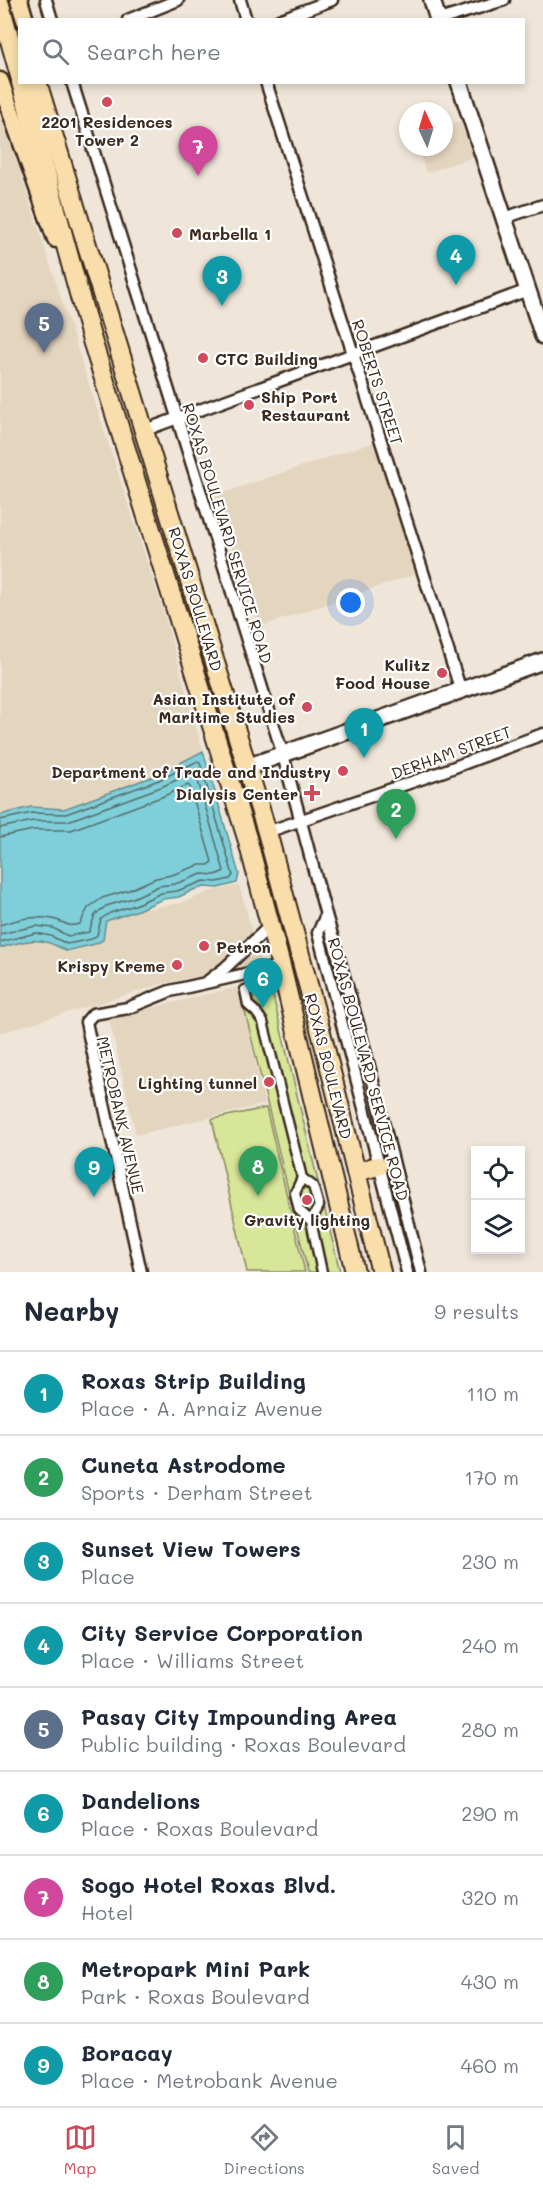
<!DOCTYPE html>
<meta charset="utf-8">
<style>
:root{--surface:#fff;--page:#f6f6f7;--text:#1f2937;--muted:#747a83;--line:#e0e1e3;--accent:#d1495b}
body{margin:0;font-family:Mali,sans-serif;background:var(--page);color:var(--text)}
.controls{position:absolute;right:18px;bottom:18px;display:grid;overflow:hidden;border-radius:0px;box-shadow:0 3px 9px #0003}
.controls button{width:54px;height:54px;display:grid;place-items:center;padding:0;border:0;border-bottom:2px solid var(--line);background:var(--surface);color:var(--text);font:30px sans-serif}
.compass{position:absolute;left:399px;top:102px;width:54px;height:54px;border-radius:50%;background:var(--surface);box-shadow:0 3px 9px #0003;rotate:356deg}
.you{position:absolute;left:351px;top:603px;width:21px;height:21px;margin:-15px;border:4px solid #fff;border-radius:50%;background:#1a73e8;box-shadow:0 0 0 9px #1a73e833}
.badge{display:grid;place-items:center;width:39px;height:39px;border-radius:50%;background:var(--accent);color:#fff;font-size:20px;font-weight:700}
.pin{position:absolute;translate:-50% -50px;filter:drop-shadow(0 2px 3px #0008)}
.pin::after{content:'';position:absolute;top:32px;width:21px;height:18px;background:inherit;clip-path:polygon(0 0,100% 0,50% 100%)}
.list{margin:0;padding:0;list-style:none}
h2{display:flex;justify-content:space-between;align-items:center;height:78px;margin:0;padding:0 24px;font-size:26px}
h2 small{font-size:20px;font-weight:400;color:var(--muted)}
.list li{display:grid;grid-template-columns:39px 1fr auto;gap:18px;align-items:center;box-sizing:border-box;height:84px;padding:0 24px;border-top:2px solid var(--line)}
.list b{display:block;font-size:22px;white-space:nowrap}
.list p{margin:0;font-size:20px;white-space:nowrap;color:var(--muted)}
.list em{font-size:20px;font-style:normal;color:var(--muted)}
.icon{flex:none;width:33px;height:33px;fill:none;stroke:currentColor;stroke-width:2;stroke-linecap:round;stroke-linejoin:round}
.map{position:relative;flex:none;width:543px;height:1272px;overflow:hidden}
.search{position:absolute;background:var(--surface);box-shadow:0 3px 9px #0003;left:18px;right:18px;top:18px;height:66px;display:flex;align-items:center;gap:15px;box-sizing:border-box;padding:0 21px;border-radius:0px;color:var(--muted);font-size:22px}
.sheet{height:834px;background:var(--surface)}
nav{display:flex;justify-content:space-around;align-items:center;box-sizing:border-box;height:84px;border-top:2px solid var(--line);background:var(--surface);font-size:16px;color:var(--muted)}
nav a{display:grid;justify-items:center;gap:3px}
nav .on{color:var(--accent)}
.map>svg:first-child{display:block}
</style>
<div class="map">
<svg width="543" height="1272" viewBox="0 0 543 1272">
<rect width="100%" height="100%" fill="#efe6d9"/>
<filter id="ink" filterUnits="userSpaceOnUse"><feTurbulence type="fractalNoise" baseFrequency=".0167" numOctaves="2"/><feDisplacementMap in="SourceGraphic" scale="12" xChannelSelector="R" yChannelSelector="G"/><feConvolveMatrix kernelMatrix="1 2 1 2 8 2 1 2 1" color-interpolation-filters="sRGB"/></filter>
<g filter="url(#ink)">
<g fill="#e4d5be">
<polygon points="0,111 164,614 203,751 157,775 64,809 31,807 0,815"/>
<polygon points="460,121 473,157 426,173 417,147 444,147 444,127"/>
<polygon points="374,442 419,573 259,627 214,496"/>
<polygon points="239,885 261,963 165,983 0,1033 0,948 36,939 49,941 66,951 104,933 106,921 112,919 138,910 181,903 208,892"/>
<polygon points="238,987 265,1104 136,1135 109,1018"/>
</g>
<g fill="#d7e699" stroke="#89885c" stroke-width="1.5">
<polygon points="270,984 340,1272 308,1272 240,991"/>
<polygon points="266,1108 305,1272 247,1272 212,1119"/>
</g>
<path fill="#7fcfda" stroke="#648d8f" stroke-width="1.5" d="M203 751 239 874 237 883 218 888 205 887 193 890 179 897 163 899 138 910 112 919 106 921 105 926 103 940 95 944 66 951C40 935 27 940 0 948V815L31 807 64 809 157 775Z"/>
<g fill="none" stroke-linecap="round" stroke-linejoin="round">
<g stroke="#566c69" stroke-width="1.5">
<polyline points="0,820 32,813 66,814 159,780 198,761 200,763 233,875 230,879 217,882 204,881 177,891 161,893 135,905 110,913 101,919 97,935 92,939 67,944 51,936 36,933 0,942"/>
<polyline points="0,828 33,821 68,821 161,787 194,772 196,774 224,871 216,875 202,874 175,884 159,886 133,898 106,906 95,915 89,932 68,936 53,928 36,926 0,934"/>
<path d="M0 837 33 830H71L164 796 188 785 190 787 212 862 209 865H199L172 875 156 878 129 890 102 898 88 908 80 924C66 928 66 922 53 919 34 915 18 919 0 925"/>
</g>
<defs>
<g id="pedestrian">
<polyline points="245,990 248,1005 256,1012 263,1022 302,1178 313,1186 319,1206 311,1221"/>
<polyline points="302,1178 295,1193 299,1210 311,1221 322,1272"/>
</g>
<g id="minor">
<polyline points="46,0 52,20"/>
<polyline points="240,0 246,20"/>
<polyline points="128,20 178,0"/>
<polyline points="279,20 332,0"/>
<polyline points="439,20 504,0"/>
<polyline points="72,82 283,755 326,915 360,1030 421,1272"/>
<polyline points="266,82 461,691"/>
<polyline points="504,218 543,205"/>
<polyline points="145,430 528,290"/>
<polyline points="267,832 441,772 543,734"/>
<polyline points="326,915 318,933 407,1272"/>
<polyline points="208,981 225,968 271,925"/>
<polyline points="141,1272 86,1022 93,1014 128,1008 170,991 281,966"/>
</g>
<g id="secondary">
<polyline points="432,0 438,20"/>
<polyline points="459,82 543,336"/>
<polyline points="247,767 543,661"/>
</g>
<g id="primary">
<polyline points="19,0 25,20"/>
<polyline points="0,81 56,239"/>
</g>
<g id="trunk">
<polyline points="0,5 20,76"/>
<polyline points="21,82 91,337 247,838 281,966 355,1272"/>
<polyline points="37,82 267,832 323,1040 381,1272"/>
<polyline points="356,1172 378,1166"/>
</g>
</defs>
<use href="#pedestrian" stroke="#3b2a1e" stroke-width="13"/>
<use href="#minor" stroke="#3b2a1e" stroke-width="15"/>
<use href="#secondary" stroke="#3b2a1e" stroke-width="20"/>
<use href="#primary" stroke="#3b2a1e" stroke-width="21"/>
<use href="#trunk" stroke="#3b2a1e" stroke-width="22"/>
<use href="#pedestrian" stroke="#fff" stroke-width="8"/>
<use href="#minor" stroke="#fff" stroke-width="10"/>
<use href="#secondary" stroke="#fff" stroke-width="15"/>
<use href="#primary" stroke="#f9ddab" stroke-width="16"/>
<use href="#trunk" stroke="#f9ddab" stroke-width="18"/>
</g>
</g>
<g fill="#d1495b" stroke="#fff" stroke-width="2">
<circle cx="107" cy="102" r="6"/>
<circle cx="177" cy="233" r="6"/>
<circle cx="203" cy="358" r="6"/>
<circle cx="249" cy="405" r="6"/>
<circle cx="442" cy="673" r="6"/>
<circle cx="307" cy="707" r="6"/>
<circle cx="343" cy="771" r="6"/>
<path d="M309 784h6v6h6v6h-6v6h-6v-6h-6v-6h6z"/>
<circle cx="204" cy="946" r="6"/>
<circle cx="177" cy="965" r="6"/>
<circle cx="269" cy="1082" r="6"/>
<circle cx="307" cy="1200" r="6"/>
</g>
<g text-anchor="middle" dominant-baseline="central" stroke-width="4.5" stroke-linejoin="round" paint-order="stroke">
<g font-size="16" font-weight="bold" fill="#3b2a1e" stroke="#fff" text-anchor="end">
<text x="107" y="121" text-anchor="middle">2201 Residences<tspan x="107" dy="18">Tower 2</tspan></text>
<text x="189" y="233" text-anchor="start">Marbella 1</text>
<text x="215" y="358" text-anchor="start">CTC Building</text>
<text x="261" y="396" text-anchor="start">Ship Port<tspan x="261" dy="18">Restaurant</tspan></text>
<text x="430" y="664">Kulitz<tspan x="430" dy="18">Food House</tspan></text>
<text x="295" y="698">Asian Institute of<tspan x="295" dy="18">Maritime Studies</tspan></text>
<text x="331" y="771">Department of Trade and Industry</text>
<text x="298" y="793">Dialysis Center</text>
<text x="216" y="946" text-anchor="start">Petron</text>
<text x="165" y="965">Krispy Kreme</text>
<text x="257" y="1082">Lighting tunnel</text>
<text x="307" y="1219" text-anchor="middle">Gravity lighting</text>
</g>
<g font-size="16" fill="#3b2a1e" stroke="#fff">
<text transform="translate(378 382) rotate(72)">ROBERTS STREET</text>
<text transform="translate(228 533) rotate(73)">ROXAS BOULEVARD SERVICE ROAD</text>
<text transform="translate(196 599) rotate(73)">ROXAS BOULEVARD</text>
<text transform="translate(451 752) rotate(-20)">DERHAM STREET</text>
<text transform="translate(329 1066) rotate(76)">ROXAS BOULEVARD</text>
<text transform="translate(369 1069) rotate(75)">ROXAS BOULEVARD SERVICE ROAD</text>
<text transform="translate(121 1115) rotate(77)">METROBANK AVENUE</text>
</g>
</g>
</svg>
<div class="controls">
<button><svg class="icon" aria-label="locate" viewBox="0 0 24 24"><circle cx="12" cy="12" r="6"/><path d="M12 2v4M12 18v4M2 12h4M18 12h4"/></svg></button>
<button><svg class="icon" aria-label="layers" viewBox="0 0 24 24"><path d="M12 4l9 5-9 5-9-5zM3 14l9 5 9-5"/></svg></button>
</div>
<svg class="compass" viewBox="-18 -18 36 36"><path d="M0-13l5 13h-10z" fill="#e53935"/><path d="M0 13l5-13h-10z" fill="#747a83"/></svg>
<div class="you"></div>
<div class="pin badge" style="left:364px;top:758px;background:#0f9aa8">1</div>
<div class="pin badge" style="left:396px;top:839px;background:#2e9e5b">2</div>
<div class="pin badge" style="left:222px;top:306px;background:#0f9aa8">3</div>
<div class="pin badge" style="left:456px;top:285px;background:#0f9aa8">4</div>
<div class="pin badge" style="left:44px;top:353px;background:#5c6f8a">5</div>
<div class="pin badge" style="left:263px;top:1008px;background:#0f9aa8">6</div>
<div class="pin badge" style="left:198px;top:176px;background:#d1479c">7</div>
<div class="pin badge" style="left:258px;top:1196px;background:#2e9e5b">8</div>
<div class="pin badge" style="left:94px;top:1197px;background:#0f9aa8">9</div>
<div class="search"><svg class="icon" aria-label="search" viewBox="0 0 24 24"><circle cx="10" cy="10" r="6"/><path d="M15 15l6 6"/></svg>Search here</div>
</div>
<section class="sheet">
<h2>Nearby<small>9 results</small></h2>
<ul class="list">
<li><span class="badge" style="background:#0f9aa8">1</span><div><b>Roxas Strip Building</b><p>Place · A. Arnaiz Avenue</p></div><em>110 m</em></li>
<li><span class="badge" style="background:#2e9e5b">2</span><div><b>Cuneta Astrodome</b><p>Sports · Derham Street</p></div><em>170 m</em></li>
<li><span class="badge" style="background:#0f9aa8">3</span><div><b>Sunset View Towers</b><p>Place</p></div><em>230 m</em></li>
<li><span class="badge" style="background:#0f9aa8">4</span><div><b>City Service Corporation</b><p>Place · Williams Street</p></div><em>240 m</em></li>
<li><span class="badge" style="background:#5c6f8a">5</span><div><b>Pasay City Impounding Area</b><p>Public building · Roxas Boulevard</p></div><em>280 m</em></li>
<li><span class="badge" style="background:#0f9aa8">6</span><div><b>Dandelions</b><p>Place · Roxas Boulevard</p></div><em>290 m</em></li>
<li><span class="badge" style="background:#d1479c">7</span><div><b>Sogo Hotel Roxas Blvd.</b><p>Hotel</p></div><em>320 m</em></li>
<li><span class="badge" style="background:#2e9e5b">8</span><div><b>Metropark Mini Park</b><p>Park · Roxas Boulevard</p></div><em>430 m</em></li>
<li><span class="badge" style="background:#0f9aa8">9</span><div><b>Boracay</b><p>Place · Metrobank Avenue</p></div><em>460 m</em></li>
</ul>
</section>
<nav>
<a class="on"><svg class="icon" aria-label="map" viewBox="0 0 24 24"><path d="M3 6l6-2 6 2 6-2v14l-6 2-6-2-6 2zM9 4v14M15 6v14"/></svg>Map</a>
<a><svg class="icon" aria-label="directions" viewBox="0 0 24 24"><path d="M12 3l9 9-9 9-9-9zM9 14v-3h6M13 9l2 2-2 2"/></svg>Directions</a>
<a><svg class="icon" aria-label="saved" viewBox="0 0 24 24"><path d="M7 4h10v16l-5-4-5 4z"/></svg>Saved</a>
</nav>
